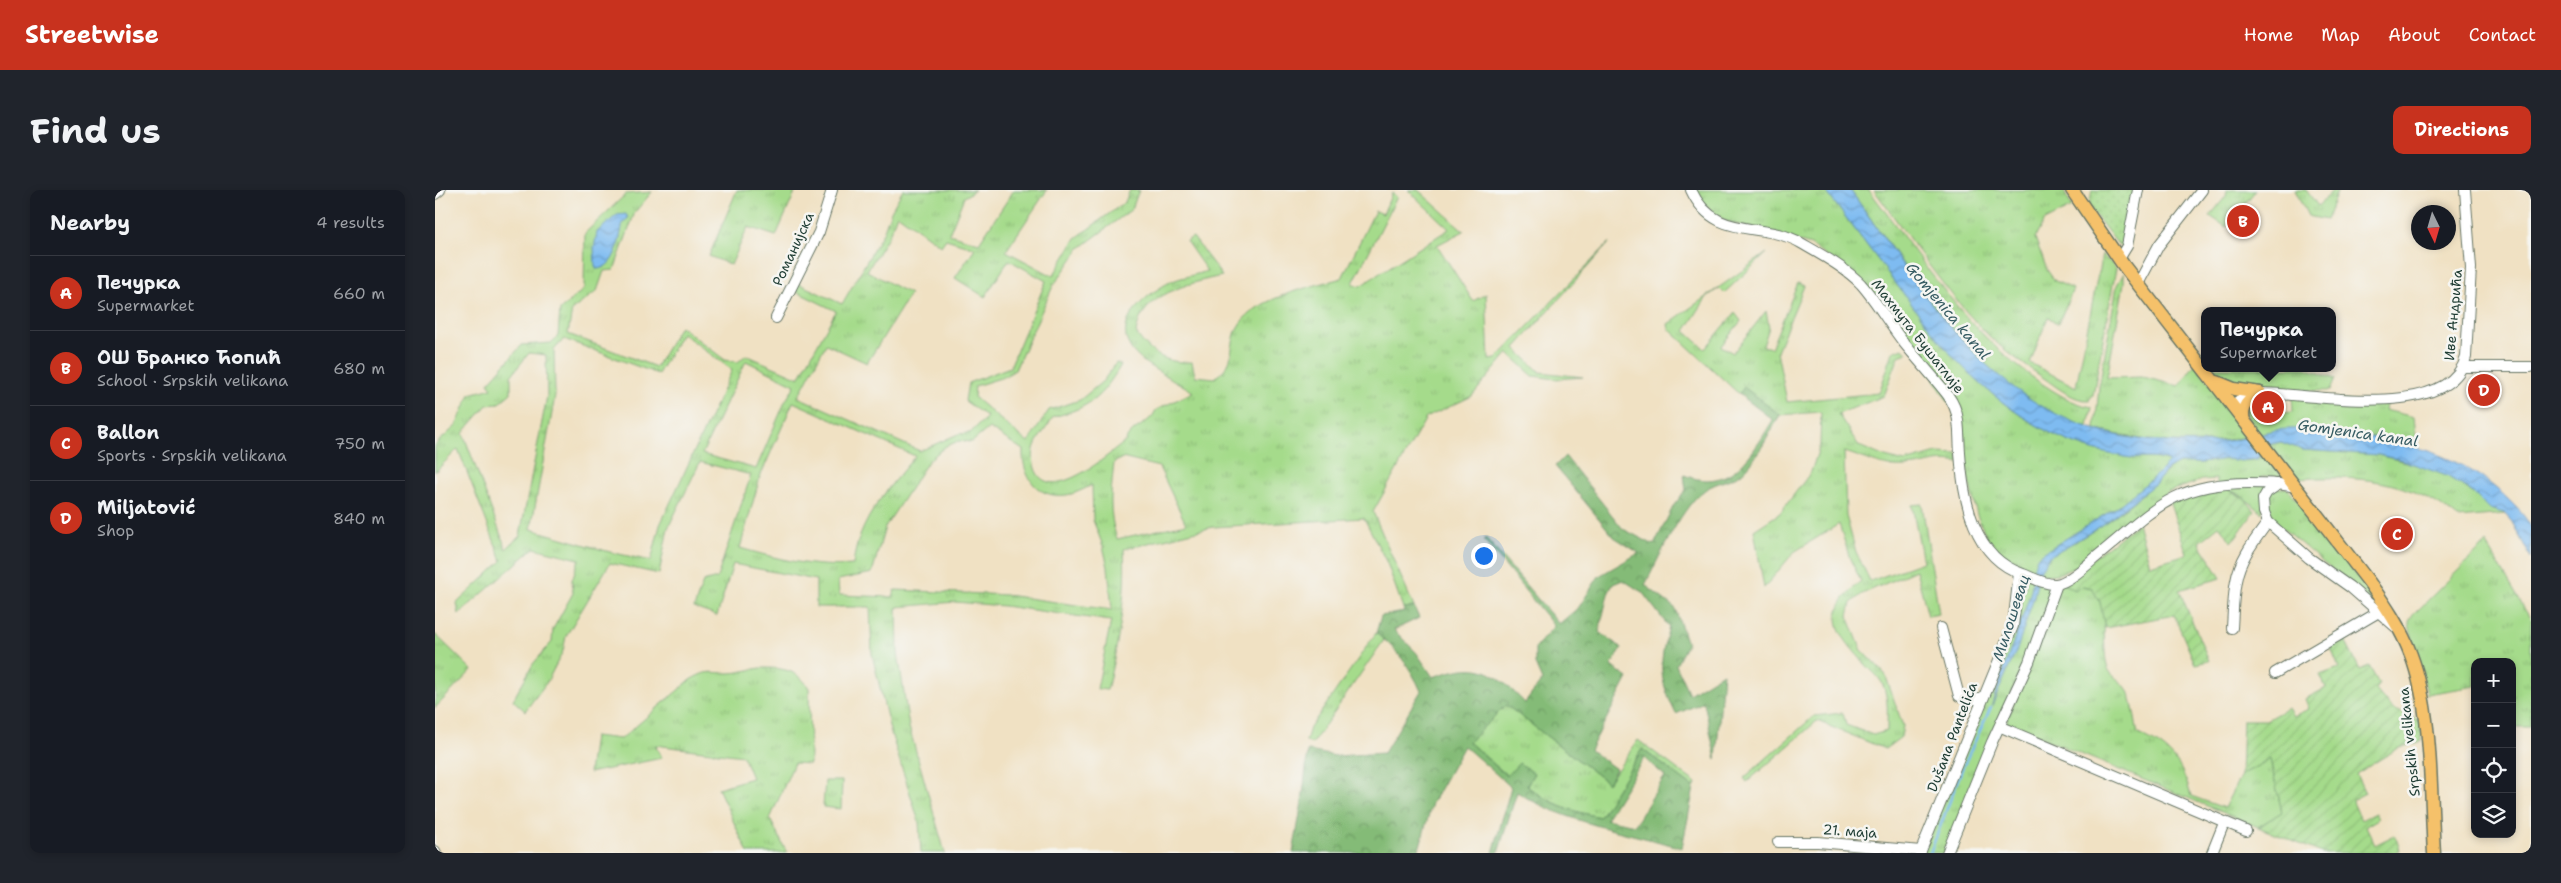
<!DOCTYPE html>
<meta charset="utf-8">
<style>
:root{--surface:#171b24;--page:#20242c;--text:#f1f3f6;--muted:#9ea1a6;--line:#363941;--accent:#c8321e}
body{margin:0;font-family:"Shantell Sans",sans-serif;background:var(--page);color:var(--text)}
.controls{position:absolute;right:15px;bottom:15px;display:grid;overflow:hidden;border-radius:10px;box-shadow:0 2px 8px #0003}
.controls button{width:45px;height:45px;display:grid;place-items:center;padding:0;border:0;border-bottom:1px solid var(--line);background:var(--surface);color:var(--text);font:25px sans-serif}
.compass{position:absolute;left:1976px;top:15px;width:45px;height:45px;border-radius:50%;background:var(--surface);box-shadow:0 2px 8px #0003;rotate:175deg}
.you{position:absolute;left:1048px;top:365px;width:18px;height:18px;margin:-12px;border:4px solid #fff;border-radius:50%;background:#1a73e8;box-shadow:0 0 0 8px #1a73e833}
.badge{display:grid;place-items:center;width:32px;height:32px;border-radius:50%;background:var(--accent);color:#fff;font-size:16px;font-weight:700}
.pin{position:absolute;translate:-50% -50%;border:2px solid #fff;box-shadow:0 1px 5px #0006}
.popup{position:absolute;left:1766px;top:117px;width:135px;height:65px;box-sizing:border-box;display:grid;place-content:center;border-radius:10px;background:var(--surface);filter:drop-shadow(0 1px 4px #0005);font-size:16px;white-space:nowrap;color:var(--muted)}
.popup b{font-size:19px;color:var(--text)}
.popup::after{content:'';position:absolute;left:50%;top:100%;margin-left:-10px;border:10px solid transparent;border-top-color:var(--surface)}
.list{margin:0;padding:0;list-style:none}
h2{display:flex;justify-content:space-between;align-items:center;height:65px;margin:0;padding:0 20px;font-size:21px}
h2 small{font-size:16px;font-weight:400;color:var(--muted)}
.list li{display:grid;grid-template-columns:32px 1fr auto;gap:15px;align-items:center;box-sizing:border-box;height:75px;padding:0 20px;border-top:1px solid var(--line)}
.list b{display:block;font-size:19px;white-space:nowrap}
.list p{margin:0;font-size:16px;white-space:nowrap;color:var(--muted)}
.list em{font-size:16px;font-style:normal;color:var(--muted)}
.icon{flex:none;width:28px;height:28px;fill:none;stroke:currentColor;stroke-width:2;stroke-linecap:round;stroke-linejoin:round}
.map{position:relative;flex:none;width:2096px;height:663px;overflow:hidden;border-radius:10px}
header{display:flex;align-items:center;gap:30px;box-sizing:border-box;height:70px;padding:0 25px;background:var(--accent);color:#fff}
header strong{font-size:24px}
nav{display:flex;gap:28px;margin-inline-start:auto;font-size:18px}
.intro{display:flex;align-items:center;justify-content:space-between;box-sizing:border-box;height:120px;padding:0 30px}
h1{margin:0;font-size:35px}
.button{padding:12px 22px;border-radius:10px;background:var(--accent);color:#fff;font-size:18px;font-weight:700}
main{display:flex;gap:30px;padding:0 30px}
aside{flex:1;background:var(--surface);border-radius:10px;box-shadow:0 2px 8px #0003}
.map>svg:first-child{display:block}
</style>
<header>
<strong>Streetwise</strong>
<nav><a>Home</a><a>Map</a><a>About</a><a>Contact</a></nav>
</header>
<div class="intro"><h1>Find us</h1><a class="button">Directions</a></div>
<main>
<aside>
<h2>Nearby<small>4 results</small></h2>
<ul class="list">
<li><span class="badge">A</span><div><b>Печурка</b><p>Supermarket</p></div><em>660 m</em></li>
<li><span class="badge">B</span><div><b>ОШ Бранко Ћопић</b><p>School · Srpskih velikana</p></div><em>680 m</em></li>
<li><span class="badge">C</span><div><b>Ballon</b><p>Sports · Srpskih velikana</p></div><em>750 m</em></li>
<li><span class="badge">D</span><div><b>Miljatović</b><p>Shop</p></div><em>840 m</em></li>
</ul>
</aside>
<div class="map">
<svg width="2096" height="663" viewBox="0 0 2096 663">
<defs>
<pattern id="grass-tufts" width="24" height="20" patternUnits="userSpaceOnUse" patternTransform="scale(1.25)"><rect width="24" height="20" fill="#a5db8b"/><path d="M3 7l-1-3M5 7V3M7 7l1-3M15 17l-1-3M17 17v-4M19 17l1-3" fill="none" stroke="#8ebd79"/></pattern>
<pattern id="forest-crowns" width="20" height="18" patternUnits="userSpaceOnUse" patternTransform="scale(1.25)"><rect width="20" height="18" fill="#84bb77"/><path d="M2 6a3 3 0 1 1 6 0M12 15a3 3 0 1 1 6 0" fill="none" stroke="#6b9962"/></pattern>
<pattern id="park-dots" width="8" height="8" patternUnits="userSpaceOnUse" patternTransform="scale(1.25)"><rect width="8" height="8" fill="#a5db8b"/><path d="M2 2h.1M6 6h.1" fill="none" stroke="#8ebd79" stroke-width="1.8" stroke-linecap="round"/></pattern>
<pattern id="garden-furrows" width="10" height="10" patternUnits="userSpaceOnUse" patternTransform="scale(1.25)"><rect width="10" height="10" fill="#a5db8b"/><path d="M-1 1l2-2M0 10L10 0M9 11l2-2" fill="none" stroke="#8ebd79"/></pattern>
<pattern id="water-waves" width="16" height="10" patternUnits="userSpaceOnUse" patternTransform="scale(1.25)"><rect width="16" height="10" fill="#7ebbf1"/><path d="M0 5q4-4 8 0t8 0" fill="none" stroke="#6799c4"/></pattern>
</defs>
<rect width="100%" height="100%" fill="#f6f6f2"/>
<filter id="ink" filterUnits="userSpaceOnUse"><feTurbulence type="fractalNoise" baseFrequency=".02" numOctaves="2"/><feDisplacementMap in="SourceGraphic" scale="10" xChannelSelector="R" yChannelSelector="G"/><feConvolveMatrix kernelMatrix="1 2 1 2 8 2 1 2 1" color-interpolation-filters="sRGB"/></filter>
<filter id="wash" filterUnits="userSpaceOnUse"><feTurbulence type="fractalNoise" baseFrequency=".0096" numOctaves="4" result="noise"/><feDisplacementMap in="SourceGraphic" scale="20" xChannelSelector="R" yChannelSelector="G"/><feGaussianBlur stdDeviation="1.12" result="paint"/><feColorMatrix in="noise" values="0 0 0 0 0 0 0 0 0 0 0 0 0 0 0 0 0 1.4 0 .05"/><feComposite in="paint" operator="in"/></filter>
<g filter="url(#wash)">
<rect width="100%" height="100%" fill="#f0e1c3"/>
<g fill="url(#grass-tufts)" stroke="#628c60" fill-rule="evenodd">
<polygon points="302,0 361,0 341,46 313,37 296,75 274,66"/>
<path d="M468 0H540L529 7 514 44 544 53 579 0H612L571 61 618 86 641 48 690 12 695 0H704L697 19 645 58 618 96 580 180 569 187 540 196 539 207 593 253 614 220 645 210 668 191 681 173 686 175C666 208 656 217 618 227 613 237 604 246 600 256 597 264 598 276 602 283 619 313 674 264 690 252 696 236 715 235 721 220L758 202C740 189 706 176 695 157 678 130 714 103 735 92 746 87 761 85 772 81L751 51 758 47 787 86C755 93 705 104 701 143 715 164 732 174 757 172L760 186 780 188C800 172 794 165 800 144 810 109 876 97 907 88L940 21 948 24 957 3 962 7 918 93 925 96 1014 39 973 0H983L1029 41 1002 55 1038 111 1051 104 1054 170 1061 169 1175 52 1080 158 1105 182 1148 187 1121 189 1098 186 1073 163 1037 206 991 228 938 322 979 417 968 418 952 373 929 328 778 337 689 359C692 408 683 453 672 500L662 499 676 431 569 416 520 412 462 417 463 463 474 537 510 663H486L484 632 455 540 437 464 435 417H381V390L298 374 282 426 259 418 268 392 282 388 316 285 265 272 233 338 224 384 175 373 131 446 128 461 112 492 90 521 78 510 98 474 117 452 118 439 138 403 137 390 144 369 99 358 24 424 22 413 67 371 23 259 0 282V255L21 236 35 204 57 198 53 193 87 155 116 153 123 146 125 120 149 99 150 43 191 4 217 2 200 22 179 80 169 81 162 101 137 120 133 144 221 177 245 136 290 170 303 172 311 165 364 188 401 121 354 98 358 91 407 114 448 43 456 21ZM462 24 506 56 511 49 540 58 520 88 550 107 574 70 611 91 575 177 533 193 530 211 552 227 535 243 523 244 485 261 363 207 391 154 432 173 475 104 432 81 454 45ZM247 143 297 180 225 335 216 371 175 362 96 339 120 206 119 160 129 149 223 184ZM94 163 111 165 112 206 85 346 71 359 28 243 52 215 63 214 76 203V186ZM311 171 360 195 350 212 321 279 267 264ZM358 212 480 266C452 300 423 330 418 375 378 378 343 369 305 358L325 287ZM554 238 588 260C587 286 602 309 631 305 640 304 649 299 657 295L658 330 668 356 673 377 677 420 571 405 460 400 458 407 404 405 403 390 437 383 450 337 494 270 511 256 524 251 537 252ZM687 268 724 277 751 334 682 349C673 322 676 301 679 273Z"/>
<path d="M1260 0H1390L1506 153C1546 200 1601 245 1662 261 1676 264 1690 267 1704 268 1715 269 1723 267 1734 272L1719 287 1682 317 1608 363C1637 362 1698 313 1720 293 1727 287 1732 280 1740 275 1749 270 1758 274 1767 273 1774 272 1782 270 1789 269 1803 268 1819 276 1829 263L1847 286H1826V292L1832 293 1827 323C1813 310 1800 300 1781 294V289L1767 290 1733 302 1641 377 1623 384 1610 385 1581 375 1568 367 1553 351 1542 325 1533 287 1528 235 1481 161 1430 95 1376 55 1290 31 1267 13Z"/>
<path d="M1415 0H1434C1486 68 1531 142 1603 191 1620 202 1637 214 1657 217L1653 237C1550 210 1475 81 1415 0Z"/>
<path d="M1439 0H1628L1637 17 1609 31 1600 48 1612 80 1620 91 1638 99 1623 134 1613 127 1595 173 1641 197 1667 64 1681 78 1658 205 1654 210C1640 211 1624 199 1613 191 1591 176 1569 161 1550 142 1508 99 1475 48 1439 0Z"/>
<polygon points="1792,0 1821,0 1791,37 1775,26 1791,6"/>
<polygon points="1860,0 1871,0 1883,16 1898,0 1903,0 1891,30 1873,26"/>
<path d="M1332 63 1289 103 1284 98 1272 107 1250 141 1270 159 1300 123 1306 131 1286 156 1298 163 1331 121 1334 137 1328 156 1336 158 1363 93 1369 96 1342 161 1352 212 1444 203 1458 162 1468 158 1472 163 1464 166 1449 206 1403 224 1424 256 1450 267 1470 272 1502 263 1523 264 1525 273C1498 268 1494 276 1470 277 1449 279 1429 267 1409 262L1411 326 1421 362 1435 391 1488 372 1477 315 1487 314 1504 424 1493 426 1481 380 1427 404 1416 413 1413 426 1426 459 1450 484 1468 536 1466 547 1450 559 1382 531 1312 592 1309 588 1379 526 1408 523 1411 535 1438 545 1452 541C1452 525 1454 510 1448 495 1445 488 1438 482 1433 477 1403 444 1385 425 1426 391L1415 369 1404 334 1359 362 1329 398 1319 340 1345 323 1376 282 1385 255 1386 222 1345 225 1309 198 1304 204 1234 139 1233 134Z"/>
<path d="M1689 83V93L1672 188 1708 187 1744 196 1760 174 1816 246C1765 257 1710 253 1660 239L1664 197 1682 95Z"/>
<path d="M1777 178H1871L1900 189 1895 201C1872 200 1799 203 1783 188 1781 186 1779 181 1777 178Z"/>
<path d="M1857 206 1951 214 1950 220 1979 227 1982 256C1937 245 1871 234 1826 244L1813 232 1811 219 1822 208 1825 225 1858 222Z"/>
<path d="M1846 252 1868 260 1944 265 1986 276 2012 286 2070 324 2023 328C1975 289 1921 285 1862 289L1834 255Z"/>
<polygon points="1839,298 1852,298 1863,310 1955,429 1832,325 1833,304"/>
<path d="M2051 353 2096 430V537H2077V472H2040V496L1992 504C1990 492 1973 437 1974 432 1975 429 1977 427 1978 425Z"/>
<polygon points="1591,386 1615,393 1618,403 1510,663 1487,663 1582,429 1585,398 1591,397"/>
<path d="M1626 393 1657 398C1675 420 1666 450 1672 476 1674 485 1687 491 1692 499 1698 511 1700 530 1703 544 1736 559 1746 571 1756 606L1789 618 1806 585 1835 569 1847 622 1823 637 1571 533Z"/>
<polygon points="941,443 949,450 877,554 871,551 875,538"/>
<polygon points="0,444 37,480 0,518"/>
<path d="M326 478C347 478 362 479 374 498L375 574 359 573 335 629 352 663H313L283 598 317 588 308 566 220 555 227 568 154 583 159 546 186 549 255 490C274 479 274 483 294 483 304 483 316 479 326 478Z"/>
<path d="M1071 515 1173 593 1203 550 1261 593 1259 598 1207 559 1165 627C1139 622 1113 613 1092 596L1099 583 1073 586 1033 552Z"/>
<polygon points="390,591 407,591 406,619 388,617"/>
</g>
<path fill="url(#forest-crowns)" stroke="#527c56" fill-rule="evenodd" d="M1309 197 1345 225C1335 242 1320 274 1304 285 1291 292 1277 293 1266 303 1244 322 1224 368 1210 395L1240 418 1252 454 1241 475 1254 504 1288 483 1281 570 1269 512 1241 524C1224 489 1223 475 1234 437L1207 402 1188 390 1178 394 1173 404 1164 442 1187 458 1176 476 1193 488 1155 560 1181 579 1173 593 1071 515 1034 552 1072 586 1084 573 1099 583 1092 596C1112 613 1140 622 1165 627L1207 559 1259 598 1247 658C1192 642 1131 633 1082 602L1063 663H1058L1076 597 1029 556 997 613 983 663H858L867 612 873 561 901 566 949 563 986 501C976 478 961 458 941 443L946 426 969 422 968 418 979 417 984 428 959 440 981 462 998 487C1046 470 1057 479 1090 513L1107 490 1100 474V458L1119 436 1049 350 1051 348 1124 434 1144 417 1164 386 1204 363 1179 347 1120 276 1130 266 1188 339 1219 355 1239 315 1251 300 1249 285C1296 304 1317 264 1338 230L1304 204ZM1209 568 1230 586 1200 635 1171 629Z"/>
<polygon fill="url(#park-dots)" stroke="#628c60" points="1657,0 1699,0 1689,54 1685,57 1654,17"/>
<g fill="url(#garden-furrows)" stroke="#628c60">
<polygon points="1789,297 1810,309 1820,321 1797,352 1784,336 1764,352 1786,388 1744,400 1774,471 1760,474 1739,425 1670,438 1665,412 1657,398 1648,396 1640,400 1626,393 1703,333 1715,375 1752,364 1734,311"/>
<polygon points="1906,443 1925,480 1934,476 1944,494 1940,499 1957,519 1986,531 1987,551 1962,559 1921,584 1930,603 1917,610 1926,630 1940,623 1943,629 1931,636 1940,655 1960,645 1965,660 1959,663 1887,663 1823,637 1847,622 1835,569 1806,585 1808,530 1831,530 1853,518 1858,526 1874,519 1870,509 1891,498 1885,485 1904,478 1893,451"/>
</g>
<g fill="url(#water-waves)" stroke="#4e7c92">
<path d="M1390 0H1415C1477 85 1533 185 1632 229 1681 251 1746 257 1799 250 1817 247 1835 239 1854 239 1869 238 1885 242 1900 243 1966 249 2027 263 2075 311 2082 318 2093 329 2096 338 2096 346 2096 359 2096 368L2077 332 2069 323 2054 319 2037 302 2012 286 1967 270 1944 265 1868 260 1846 252 1836 254 1822 269 1806 271 1791 269 1766 273H1744L1732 280 1721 293 1666 336 1615 366 1605 381 1598 410 1583 457 1556 518C1567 479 1583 443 1595 404 1599 391 1596 378 1603 366L1682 317 1719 287 1734 272C1722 266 1709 269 1696 268 1685 266 1673 264 1662 261 1601 245 1546 200 1506 153Z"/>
<path d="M191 24 193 28C191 31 187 33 187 37 184 52 180 78 162 79L160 76 159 58 162 42 182 25Z"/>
</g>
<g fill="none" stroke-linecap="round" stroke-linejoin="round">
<polyline stroke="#7ebbf1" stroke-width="2.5" points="1495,663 1527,579 1556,517"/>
</g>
</g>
<g filter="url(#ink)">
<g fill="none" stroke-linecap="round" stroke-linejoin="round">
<defs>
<g id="minor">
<path d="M1256 0C1280 52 1327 30 1366 53 1385 64 1411 78 1426 94 1442 112 1454 134 1469 153 1482 169 1495 183 1508 199 1527 221 1523 236 1525 263 1528 309 1538 368 1588 384 1598 388 1611 395 1621 394 1634 392 1651 376 1660 368 1716 323 1736 293 1813 293 1829 293 1844 293 1860 297"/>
<polyline points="0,4 5,0"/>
<polyline points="1684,69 1692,56 1703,0"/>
<polyline points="1703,94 1724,55 1767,0"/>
<polyline points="341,128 384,42 397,0"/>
<polyline points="2029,177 2096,177"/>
<path d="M1797 216 1807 208 1825 203C1875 203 2014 233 2031 167L2036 78 2030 0"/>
<polyline points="1844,294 1832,302 1828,309 1829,322 1833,332 1874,368 1915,397 1963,439"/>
<polyline points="1506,438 1524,506 1531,509 1546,509"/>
<path d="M1797 438C1798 423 1798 406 1801 391 1805 368 1820 350 1833 332"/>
<polyline points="1840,483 1942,423"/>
<polyline points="1566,537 1811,641"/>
<polyline points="1343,652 1383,652 1486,661"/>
<polyline points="0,661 1,663"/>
<polyline points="1485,663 1578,436 1584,383"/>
<polyline points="1512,663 1557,552 1594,472 1622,394"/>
<polyline points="1777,663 1789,633"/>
</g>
<g id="major">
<path d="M1637 0 1689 76 1934 392C1950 415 1966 438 1976 465 1998 524 1995 600 1999 663"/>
<polyline points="1782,192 1799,199 1825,203"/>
<path d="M1809 231C1805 217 1814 210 1825 203"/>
</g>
</defs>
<use href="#minor" stroke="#687666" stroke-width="12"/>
<use href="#major" stroke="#687666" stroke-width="15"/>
<use href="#minor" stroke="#fff" stroke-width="10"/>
<use href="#major" stroke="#f5c16b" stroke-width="12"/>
</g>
</g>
<g text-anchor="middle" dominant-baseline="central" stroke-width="5" stroke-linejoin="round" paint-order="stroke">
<g font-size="14" fill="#1f3d34" stroke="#f6f6f2">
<text transform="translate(358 59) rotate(-65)">Романијска</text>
<text transform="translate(2018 125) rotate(-85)">Иве Андрића</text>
<text transform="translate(1483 146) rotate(52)">Махмута Бушатлије</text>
<text transform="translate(1517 547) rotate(-69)">Dušana Pantelića</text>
<text transform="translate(1974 552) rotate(-96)">Srpskih velikana</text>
<text transform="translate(1415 641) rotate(4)">21. маја</text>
</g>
<g font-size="15" font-style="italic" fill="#375c63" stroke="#f6f6f2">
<text transform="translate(1513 121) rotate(50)">Gomjenica kanal</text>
<text transform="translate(1923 243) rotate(8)">Gomjenica kanal</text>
<text transform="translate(1576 428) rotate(-72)">Милошевац</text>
</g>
</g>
</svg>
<div class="controls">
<button>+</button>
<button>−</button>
<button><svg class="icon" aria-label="locate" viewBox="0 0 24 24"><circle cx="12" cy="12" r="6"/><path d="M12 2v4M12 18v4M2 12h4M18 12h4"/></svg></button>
<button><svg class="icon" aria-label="layers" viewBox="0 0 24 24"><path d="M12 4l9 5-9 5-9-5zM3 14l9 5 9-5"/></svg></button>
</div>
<svg class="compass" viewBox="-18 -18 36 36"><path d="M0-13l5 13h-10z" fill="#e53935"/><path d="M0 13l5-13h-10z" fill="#9ea1a6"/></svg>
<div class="you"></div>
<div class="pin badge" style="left:1833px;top:217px">A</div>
<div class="popup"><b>Печурка</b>Supermarket</div>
<div class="pin badge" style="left:1808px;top:31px">B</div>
<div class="pin badge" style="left:1962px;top:344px">C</div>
<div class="pin badge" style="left:2049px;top:200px">D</div>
</div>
</main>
